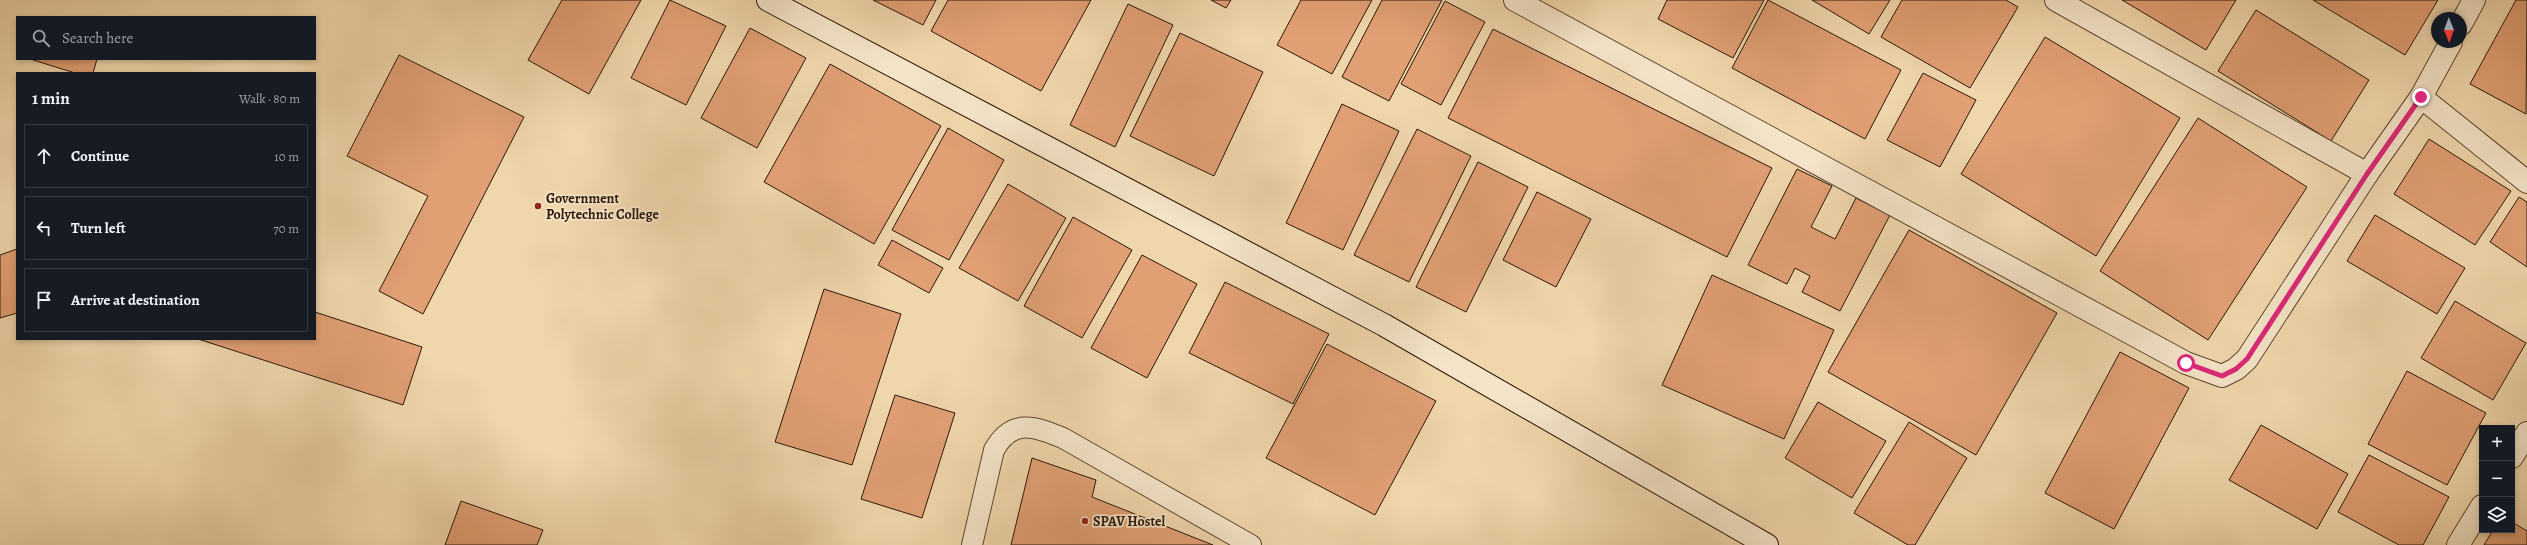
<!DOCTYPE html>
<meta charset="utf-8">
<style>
:root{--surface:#171b24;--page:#20242c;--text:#f1f3f6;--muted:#9ea1a6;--line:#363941}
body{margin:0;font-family:Alegreya,serif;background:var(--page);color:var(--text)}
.controls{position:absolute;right:12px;bottom:12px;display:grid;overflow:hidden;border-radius:0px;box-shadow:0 2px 6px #0003}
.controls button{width:36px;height:36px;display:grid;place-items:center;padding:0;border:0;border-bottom:1px solid var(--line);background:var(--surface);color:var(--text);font:20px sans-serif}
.compass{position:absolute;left:2431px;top:12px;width:36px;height:36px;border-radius:50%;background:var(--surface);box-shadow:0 2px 6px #0003;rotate:179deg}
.stop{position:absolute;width:12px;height:12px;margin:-9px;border:3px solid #db2777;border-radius:50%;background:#fff}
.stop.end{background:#db2777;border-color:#fff;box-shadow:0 1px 4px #0008}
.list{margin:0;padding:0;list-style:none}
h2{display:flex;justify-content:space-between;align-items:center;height:52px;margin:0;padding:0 16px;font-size:17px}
h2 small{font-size:13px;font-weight:400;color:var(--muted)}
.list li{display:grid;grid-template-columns:26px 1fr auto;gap:12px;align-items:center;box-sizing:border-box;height:64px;margin:0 8px 8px;padding:0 8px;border:1px solid var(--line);border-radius:0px}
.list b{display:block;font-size:15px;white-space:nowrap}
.list em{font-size:13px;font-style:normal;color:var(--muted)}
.icon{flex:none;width:22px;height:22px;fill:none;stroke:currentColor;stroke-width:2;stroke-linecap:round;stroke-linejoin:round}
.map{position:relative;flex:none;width:2527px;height:545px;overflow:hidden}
.search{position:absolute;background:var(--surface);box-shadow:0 2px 6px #0003;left:16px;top:16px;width:300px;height:44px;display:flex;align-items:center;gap:10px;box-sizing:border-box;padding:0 14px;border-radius:0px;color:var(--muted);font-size:15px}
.panel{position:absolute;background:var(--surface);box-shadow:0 2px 6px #0003;left:16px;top:72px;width:300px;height:268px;border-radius:0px}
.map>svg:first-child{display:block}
</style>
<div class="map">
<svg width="2527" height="545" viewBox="0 0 2527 545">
<rect width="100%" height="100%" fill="#f0d6ab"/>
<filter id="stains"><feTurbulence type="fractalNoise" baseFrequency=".005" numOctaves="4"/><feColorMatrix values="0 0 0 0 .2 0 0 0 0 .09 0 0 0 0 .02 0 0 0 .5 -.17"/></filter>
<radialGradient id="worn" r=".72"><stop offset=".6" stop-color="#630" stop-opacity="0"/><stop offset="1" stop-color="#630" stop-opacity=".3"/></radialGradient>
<g fill="#e19f74" stroke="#2b1708">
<polygon points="562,0 641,0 589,94 528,60"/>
<polygon points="670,0 726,26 686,105 631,78"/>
<polygon points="873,0 936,0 923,25"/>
<polygon points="948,0 1091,0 1041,91 931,31"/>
<polygon points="1211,0 1231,0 1226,8"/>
<polygon points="1301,0 1372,0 1332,74 1277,45"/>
<polygon points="1382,0 1442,0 1389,101 1342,77"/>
<polygon points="1667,0 1764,0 1733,58 1658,19"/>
<polygon points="1768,0 1901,70 1865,139 1732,68"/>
<polygon points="1812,0 1890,0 1869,34"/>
<polygon points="1902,0 2006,0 2018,7 1970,88 1881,37"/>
<polygon points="2122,0 2236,0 2206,50"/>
<polygon points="2313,0 2438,0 2405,55"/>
<polygon points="2516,0 2527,0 2526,114 2470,84"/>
<polygon points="1445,1 1485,22 1441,105 1401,84"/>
<polygon points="1128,4 1173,25 1115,147 1070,125"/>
<polygon points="2256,10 2369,80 2331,141 2218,71"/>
<polygon points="750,28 806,58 757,148 701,118"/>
<polygon points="1493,29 1772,168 1727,257 1448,118"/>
<polygon points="1180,33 1263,72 1214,176 1130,136"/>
<polygon points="2045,37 2180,118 2096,256 1961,174"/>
<polygon points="399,55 524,117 423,314 379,291 428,196 347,156"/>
<polygon points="30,59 97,59 93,73 75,73"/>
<polygon points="830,64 941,126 874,244 764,182"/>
<polygon points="1923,73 1976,100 1940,167 1887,140"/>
<polygon points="1342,104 1399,131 1343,250 1286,223"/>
<polygon points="2198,118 2307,187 2208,340 2100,271"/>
<polygon points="948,128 1004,160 949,260 892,230"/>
<polygon points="1417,129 1471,156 1409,282 1354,255"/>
<polygon points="2429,139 2511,191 2475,245 2394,194"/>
<polygon points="1478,162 1528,187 1466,312 1416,287"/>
<polygon points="1797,169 1832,186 1811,227 1835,239 1856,198 1890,215 1840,311 1802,292 1810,276 1795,268 1787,284 1748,265"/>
<polygon points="1008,184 1066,218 1018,301 959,268"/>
<polygon points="1537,192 1591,219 1556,287 1503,260"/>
<polygon points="2519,197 2527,202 2527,267 2490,242"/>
<polygon points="2375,215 2465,268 2437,314 2347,261"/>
<polygon points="1073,217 1132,250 1082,338 1024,306"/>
<polygon points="1909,230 2057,313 1976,455 1828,372"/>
<polygon points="892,240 943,268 929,293 878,265"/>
<polygon points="17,249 17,313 0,318 0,255"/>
<polygon points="1142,255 1197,284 1147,378 1091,348"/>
<polygon points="1712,275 1834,330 1784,439 1662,385"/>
<polygon points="1225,282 1329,334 1293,404 1189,353"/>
<polygon points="824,289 901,314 852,465 775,442"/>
<polygon points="2455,301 2526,343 2493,400 2421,358"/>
<polygon points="315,312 422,347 403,405 198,339 315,339"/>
<polygon points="1327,344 1436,401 1375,515 1266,458"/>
<polygon points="2120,352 2189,388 2114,529 2045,493"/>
<polygon points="2407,371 2486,413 2447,485 2368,444"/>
<polygon points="895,395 955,413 922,518 861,499"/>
<polygon points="1818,402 1886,441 1852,498 1785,458"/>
<polygon points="1909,422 1967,458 1915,545 1908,545 1854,513"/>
<polygon points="2261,425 2348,474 2317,529 2229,480"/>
<polygon points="2369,455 2449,497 2423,545 2399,545 2338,512"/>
<polygon points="1032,458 1096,480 1092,497 1213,545 1011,545"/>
<polygon points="461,501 543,530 537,545 445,545"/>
<polygon points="2512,522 2527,531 2527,545 2484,545 2493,530 2512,530"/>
</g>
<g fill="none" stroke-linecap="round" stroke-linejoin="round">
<defs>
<path id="lane" d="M972 545 994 450C1012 418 1034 426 1063 438L1251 545"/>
<g id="street">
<polyline points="1515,0 2186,363 2222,376 2236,369 2247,359 2367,174 2421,97 2451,42"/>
<polyline points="2056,0 2367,174"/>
<polyline points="2461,24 2474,0"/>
<polyline points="2421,97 2527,182"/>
<polyline points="2512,457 2527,433"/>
<polyline points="2458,545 2482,506"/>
</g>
<polyline id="secondary" points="768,0 1384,325 1767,545"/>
</defs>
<use href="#lane" stroke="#5c4731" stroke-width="22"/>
<use href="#street" stroke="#5c4731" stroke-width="24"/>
<use href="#secondary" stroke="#2b1708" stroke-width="24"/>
<use href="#lane" stroke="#f5e4c8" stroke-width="20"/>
<use href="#street" stroke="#f5e4c8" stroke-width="22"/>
<use href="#secondary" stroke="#f5e4c8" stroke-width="22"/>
</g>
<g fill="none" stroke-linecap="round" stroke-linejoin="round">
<polyline stroke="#db2777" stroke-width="5" points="2186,363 2222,376 2236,369 2247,359 2367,174 2421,97"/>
</g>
<g fill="#8f2418" stroke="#f5e4c8" stroke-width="1.5">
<circle cx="538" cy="206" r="4"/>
<circle cx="1085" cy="521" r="4"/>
</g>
<g text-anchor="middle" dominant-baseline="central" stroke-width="3.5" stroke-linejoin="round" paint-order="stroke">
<g font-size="14" font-weight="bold" fill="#2b1708" stroke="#f5e4c8" text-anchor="start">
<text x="546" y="198">Government<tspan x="546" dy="16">Polytechnic College</tspan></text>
<text x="1093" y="521">SPAV Hostel</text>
</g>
</g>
<rect width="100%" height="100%" filter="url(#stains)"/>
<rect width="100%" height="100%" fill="url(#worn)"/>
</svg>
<div class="controls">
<button>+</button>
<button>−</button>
<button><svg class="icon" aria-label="layers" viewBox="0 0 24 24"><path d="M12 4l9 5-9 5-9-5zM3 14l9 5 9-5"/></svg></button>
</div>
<svg class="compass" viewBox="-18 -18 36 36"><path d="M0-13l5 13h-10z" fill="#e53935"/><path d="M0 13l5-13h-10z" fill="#9ea1a6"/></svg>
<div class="stop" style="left:2186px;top:363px"></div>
<div class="stop end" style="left:2421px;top:97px"></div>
<div class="search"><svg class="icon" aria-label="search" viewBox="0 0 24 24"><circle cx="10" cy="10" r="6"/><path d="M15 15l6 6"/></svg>Search here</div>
<section class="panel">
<h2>1 min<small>Walk · 80 m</small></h2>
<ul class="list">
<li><svg class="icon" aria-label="ahead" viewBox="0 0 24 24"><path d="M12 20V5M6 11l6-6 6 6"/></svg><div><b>Continue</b></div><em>10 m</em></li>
<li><svg class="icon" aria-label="left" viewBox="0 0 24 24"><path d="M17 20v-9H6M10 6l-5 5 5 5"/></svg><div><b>Turn left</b></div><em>70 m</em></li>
<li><svg class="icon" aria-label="arrive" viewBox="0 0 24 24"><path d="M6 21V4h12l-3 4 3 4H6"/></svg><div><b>Arrive at destination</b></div></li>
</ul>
</section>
</div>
